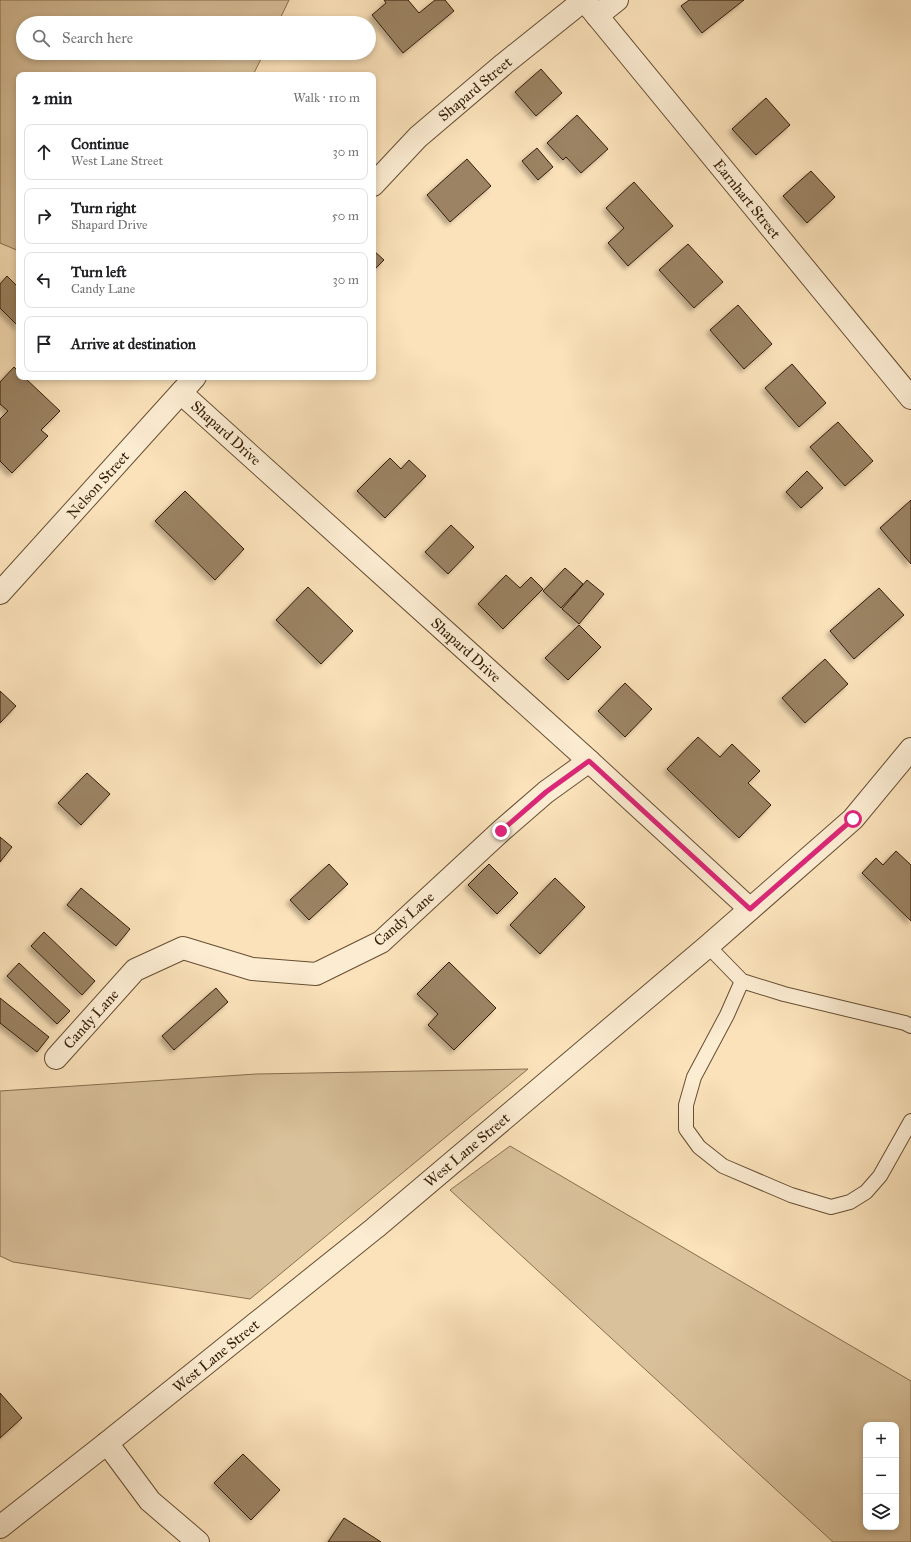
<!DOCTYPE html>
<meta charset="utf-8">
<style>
:root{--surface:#fff;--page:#f6f6f6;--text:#202124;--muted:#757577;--line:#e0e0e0}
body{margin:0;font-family:"IM FELL Great Primer",serif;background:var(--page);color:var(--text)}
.controls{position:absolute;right:12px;bottom:12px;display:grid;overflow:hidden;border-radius:8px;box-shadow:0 2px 6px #0003}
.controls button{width:36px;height:36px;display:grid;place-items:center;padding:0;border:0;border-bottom:1px solid var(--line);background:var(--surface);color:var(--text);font:20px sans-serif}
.stop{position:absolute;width:12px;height:12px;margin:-9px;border:3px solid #db2777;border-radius:50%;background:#fff}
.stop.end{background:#db2777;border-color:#fff;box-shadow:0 1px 4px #0008}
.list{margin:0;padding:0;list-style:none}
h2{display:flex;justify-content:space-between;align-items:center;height:52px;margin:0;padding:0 16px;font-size:17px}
h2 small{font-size:13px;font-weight:400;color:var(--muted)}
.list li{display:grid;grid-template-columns:26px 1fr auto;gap:12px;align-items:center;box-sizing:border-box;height:56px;margin:0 8px 8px;padding:0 8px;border:1px solid var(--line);border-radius:8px}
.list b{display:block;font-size:15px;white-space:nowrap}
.list p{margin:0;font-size:13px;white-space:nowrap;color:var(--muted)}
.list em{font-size:13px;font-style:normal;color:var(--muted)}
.icon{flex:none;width:22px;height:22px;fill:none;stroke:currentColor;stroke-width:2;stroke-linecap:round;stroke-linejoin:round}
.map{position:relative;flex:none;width:911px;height:1542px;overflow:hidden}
.search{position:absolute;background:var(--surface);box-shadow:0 2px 6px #0003;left:16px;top:16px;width:360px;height:44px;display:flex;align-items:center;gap:10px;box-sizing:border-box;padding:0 14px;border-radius:22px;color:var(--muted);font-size:15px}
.panel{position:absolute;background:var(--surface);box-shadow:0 2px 6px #0003;left:16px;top:72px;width:360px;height:308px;border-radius:8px}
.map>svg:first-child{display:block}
</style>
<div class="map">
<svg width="911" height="1542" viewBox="0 0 911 1542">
<defs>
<filter id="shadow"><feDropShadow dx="-3.5" dy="3.5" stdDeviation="2" flood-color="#0004"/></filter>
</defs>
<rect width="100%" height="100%" fill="#fbe2ba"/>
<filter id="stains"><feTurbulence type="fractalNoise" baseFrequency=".005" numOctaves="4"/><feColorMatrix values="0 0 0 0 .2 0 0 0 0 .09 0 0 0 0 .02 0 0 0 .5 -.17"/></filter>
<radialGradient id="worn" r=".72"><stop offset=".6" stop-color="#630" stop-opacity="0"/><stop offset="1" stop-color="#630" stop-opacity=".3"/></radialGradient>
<g fill="#d9c19b" stroke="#866f50" fill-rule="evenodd">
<polygon points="0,0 289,0 278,23 23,23 23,53 264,53 253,75 19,75 19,251 0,243"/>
<polygon points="528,1069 250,1299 13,1262 0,1256 0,1091 256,1074"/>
<path d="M510 1146 911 1381V1542H833L450 1190ZM866 1425H896V1527H866Z"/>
</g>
<g fill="#9b8364" stroke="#341d06" filter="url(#shadow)">
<polygon points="384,0 408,0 419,13 435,0 445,0 454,11 403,53 372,15 386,3"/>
<polygon points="689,0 744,0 702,33 681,6"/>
<polygon points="541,69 562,93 536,116 515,92"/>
<polygon points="766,98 790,125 756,155 732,129"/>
<polygon points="577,115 608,149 581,173 566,157 563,160 547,143"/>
<polygon points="537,148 553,167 538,180 522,161"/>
<polygon points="467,159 491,186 450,222 427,195"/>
<polygon points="811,171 835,197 807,223 783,196"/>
<polygon points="634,182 673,226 628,266 608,243 624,228 606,208"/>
<polygon points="688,244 723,282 694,308 659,270"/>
<polygon points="373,250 384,260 373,271"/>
<polygon points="7,276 19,288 19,327 0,308 0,284"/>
<polygon points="738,305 772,344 744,369 710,330"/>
<polygon points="792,364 826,403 799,427 765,388"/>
<polygon points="14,367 19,372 19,377 24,377 60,411 41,430 48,436 12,473 0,461 0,419 8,411 0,404 0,382"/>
<polygon points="838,422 873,461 845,486 810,447"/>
<polygon points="390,458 401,469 409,460 426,476 385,518 357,491"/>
<polygon points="807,471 823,488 801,508 786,492"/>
<polygon points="185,491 244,549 215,580 155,521"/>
<polygon points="911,500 911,564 880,528"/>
<polygon points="451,525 474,547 448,574 425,552"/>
<polygon points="565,568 583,584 561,608 543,591"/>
<polygon points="506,575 520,588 531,577 543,589 503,629 478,604"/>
<polygon points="587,580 604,594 579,624 562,609"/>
<polygon points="308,587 353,631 321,664 276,620"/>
<polygon points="879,588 904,615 854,659 830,631"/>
<polygon points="579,625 601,647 568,680 545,658"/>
<polygon points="825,659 848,684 805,723 782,698"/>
<polygon points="625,683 652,709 625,737 598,711"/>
<polygon points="0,691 16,706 0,723"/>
<polygon points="698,737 720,757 732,744 760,771 748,783 771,805 739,838 667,769"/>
<polygon points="87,773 110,794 81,825 58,803"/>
<polygon points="0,837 12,847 0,862"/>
<polygon points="896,851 911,865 911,921 862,873 876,858 883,865"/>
<polygon points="329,864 348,884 309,920 290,900"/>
<polygon points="489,864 518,893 497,914 468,885"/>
<polygon points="555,878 585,907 540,954 510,925"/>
<polygon points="81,888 130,929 116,946 67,905"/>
<polygon points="44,932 95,981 82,995 31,946"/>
<polygon points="449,962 496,1008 454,1050 428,1025 438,1014 417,994"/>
<polygon points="19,963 70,1011 57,1024 7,976"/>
<polygon points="216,988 228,1002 174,1050 162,1036"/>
<polygon points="0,998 49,1037 37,1052 0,1023"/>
<polygon points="0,1393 22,1418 0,1438"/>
<polygon points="243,1454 280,1490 251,1520 214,1483"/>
<polygon points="344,1518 381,1542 328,1542"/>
</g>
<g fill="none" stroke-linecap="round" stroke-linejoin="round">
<defs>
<g id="service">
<polyline points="708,946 742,981 784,994 905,1023 911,1026"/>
<polyline points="742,981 727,1015 694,1077 686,1105 686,1129 699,1147 723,1166 791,1195 831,1207 850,1202 866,1192 880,1176 911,1121"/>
</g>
<g id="minor">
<polyline points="584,0 911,398"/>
<polyline points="597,16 617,0"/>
<polyline points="373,185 418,137 504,64 584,0"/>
<polyline points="181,393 589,761 750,909"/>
<polyline points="0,593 195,377"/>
<polyline points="56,1058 135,970 183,948 252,969 316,974 381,942 501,831 546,792 589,761"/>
<polyline points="107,1443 150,1501 198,1542"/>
</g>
<polyline id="tertiary" points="0,1527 107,1443 375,1228 708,946 853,819 911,749"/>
</defs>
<use href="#service" stroke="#664e33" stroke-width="16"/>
<use href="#minor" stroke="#664e33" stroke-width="24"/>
<use href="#tertiary" stroke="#664e33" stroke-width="24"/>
<use href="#service" stroke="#fcecd2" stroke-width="14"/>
<use href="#minor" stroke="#fcecd2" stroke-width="22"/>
<use href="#tertiary" stroke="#fcecd2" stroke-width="22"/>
</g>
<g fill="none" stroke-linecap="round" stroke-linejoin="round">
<polyline stroke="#db2777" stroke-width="5" points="501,831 546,792 589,761 750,909 853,819"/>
</g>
<g text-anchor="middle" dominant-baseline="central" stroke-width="3" stroke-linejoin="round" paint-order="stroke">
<g font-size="15" fill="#341d06" stroke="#fcecd2">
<text transform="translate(475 89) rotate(-40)">Shapard Street</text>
<text transform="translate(747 199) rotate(51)">Earnhart Street</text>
<text transform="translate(226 433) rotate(42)">Shapard Drive</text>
<text transform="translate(98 485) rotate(-48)">Nelson Street</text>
<text transform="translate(466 650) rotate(42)">Shapard Drive</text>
<text transform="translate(404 919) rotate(-41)">Candy Lane</text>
<text transform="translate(91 1019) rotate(-48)">Candy Lane</text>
<text transform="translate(467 1150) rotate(-40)">West Lane Street</text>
<text transform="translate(216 1356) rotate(-39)">West Lane Street</text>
</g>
</g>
<rect width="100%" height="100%" filter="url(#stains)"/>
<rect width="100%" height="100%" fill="url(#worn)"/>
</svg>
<div class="controls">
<button>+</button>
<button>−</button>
<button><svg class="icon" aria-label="layers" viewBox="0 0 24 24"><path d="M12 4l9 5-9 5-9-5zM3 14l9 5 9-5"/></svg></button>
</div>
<div class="stop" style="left:853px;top:819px"></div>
<div class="stop end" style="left:501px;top:831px"></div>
<div class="search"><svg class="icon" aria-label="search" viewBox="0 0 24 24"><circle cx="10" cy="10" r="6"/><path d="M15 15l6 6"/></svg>Search here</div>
<section class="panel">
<h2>2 min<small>Walk · 110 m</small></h2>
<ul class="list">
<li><svg class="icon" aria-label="ahead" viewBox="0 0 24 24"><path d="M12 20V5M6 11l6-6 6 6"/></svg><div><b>Continue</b><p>West Lane Street</p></div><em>30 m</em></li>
<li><svg class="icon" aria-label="right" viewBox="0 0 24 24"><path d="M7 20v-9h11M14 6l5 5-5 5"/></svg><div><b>Turn right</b><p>Shapard Drive</p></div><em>50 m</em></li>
<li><svg class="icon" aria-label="left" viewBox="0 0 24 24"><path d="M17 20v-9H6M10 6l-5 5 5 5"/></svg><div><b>Turn left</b><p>Candy Lane</p></div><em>30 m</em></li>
<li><svg class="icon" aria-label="arrive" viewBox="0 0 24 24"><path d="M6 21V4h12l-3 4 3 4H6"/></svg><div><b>Arrive at destination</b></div></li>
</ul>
</section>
</div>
